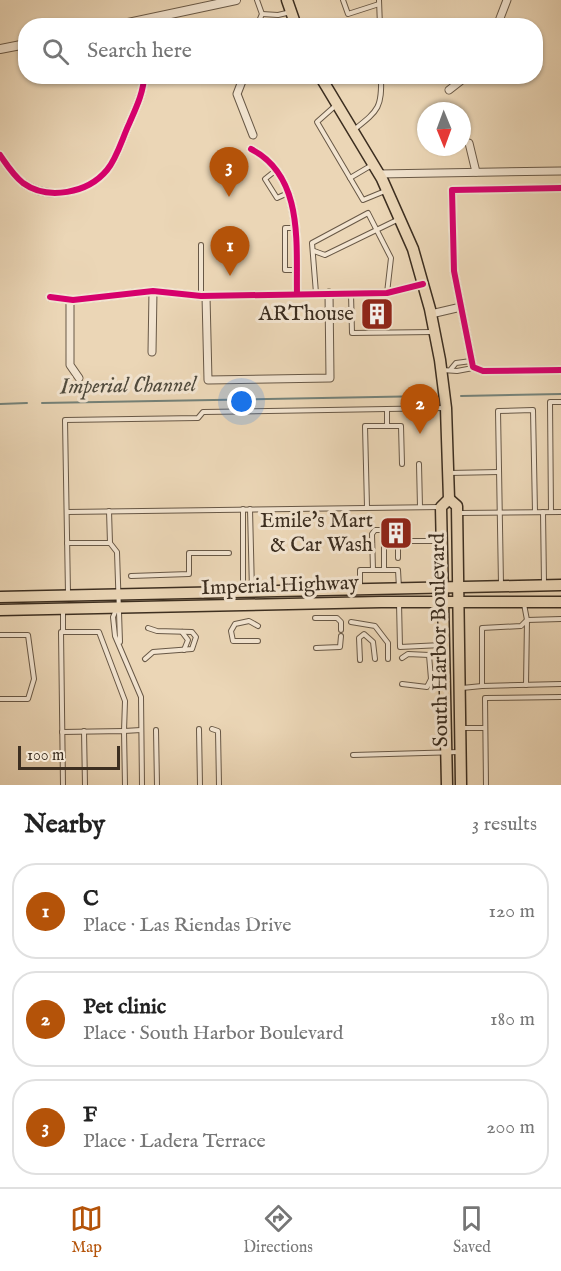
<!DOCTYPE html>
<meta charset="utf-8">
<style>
:root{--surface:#fff;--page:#f2f2f2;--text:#222;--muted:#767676;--line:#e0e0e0;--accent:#b45309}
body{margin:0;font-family:"IM FELL English",serif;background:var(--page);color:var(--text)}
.compass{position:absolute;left:417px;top:102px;width:54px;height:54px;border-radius:50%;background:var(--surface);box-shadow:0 2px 4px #0004;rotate:179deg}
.scale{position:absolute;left:18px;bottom:15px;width:102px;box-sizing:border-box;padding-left:6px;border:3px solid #3c2e20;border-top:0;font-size:16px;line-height:21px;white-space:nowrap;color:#3c2e20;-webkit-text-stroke:4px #f2e4d0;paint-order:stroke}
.you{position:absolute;left:242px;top:402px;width:21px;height:21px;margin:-15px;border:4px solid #fff;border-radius:50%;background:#1a73e8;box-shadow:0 0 0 9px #1a73e833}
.badge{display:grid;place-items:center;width:39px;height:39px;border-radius:50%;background:var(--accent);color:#fff;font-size:20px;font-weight:700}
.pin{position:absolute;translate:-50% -50px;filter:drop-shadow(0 2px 3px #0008)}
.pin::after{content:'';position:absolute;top:32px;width:21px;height:18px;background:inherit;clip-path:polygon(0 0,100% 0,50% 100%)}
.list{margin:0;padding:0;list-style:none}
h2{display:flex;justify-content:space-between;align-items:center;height:78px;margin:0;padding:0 24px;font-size:26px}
h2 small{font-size:20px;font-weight:400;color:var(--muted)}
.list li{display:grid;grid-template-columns:39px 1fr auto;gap:18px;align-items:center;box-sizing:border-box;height:96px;margin:0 12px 12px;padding:0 12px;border:2px solid var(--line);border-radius:24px}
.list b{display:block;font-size:22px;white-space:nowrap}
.list p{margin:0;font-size:20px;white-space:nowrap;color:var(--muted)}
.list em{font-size:20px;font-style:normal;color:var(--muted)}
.icon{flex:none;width:33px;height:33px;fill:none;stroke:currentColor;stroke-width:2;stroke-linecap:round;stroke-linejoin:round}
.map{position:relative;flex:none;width:561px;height:785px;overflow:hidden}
.search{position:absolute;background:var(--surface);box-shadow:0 2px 4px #0004;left:18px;right:18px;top:18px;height:66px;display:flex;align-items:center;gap:15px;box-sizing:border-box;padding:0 21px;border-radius:24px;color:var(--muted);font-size:22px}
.sheet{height:402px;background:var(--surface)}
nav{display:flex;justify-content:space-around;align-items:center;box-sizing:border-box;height:84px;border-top:2px solid var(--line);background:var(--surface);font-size:16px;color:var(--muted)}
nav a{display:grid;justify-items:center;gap:3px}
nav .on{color:var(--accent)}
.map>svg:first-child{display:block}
</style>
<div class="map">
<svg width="561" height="785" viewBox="0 0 561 785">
<rect width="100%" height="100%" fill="#ebd6b6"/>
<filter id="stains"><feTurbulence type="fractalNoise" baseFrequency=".00333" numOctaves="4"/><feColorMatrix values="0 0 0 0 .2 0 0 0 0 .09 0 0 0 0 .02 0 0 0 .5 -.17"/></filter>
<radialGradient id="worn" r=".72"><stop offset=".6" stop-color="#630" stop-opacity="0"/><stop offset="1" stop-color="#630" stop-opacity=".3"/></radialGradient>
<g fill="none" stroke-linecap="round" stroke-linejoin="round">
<g stroke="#748178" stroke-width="2">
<polyline points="461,396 561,394"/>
<polyline points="42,403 430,396"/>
<polyline points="0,404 27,403"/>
</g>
<defs>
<g id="service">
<polyline points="343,0 348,14 379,4"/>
<polyline points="379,0 380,26"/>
<polyline points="262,14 278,15 291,12"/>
<polyline points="257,26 262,14 257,0"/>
<polyline points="335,106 317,122 363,200 385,191"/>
<path d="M355 129C379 110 382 107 381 76"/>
<polyline points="275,171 265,179 277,198 288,193"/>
<polyline points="350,178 372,165"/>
<polyline points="201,245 201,295"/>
<polyline points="314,251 325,255 397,220"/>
<polyline points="296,270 285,270 285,228 297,228"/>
<polyline points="316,293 312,243 368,213 391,258 387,293"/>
<polyline points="351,294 352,333 433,332"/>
<polyline points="451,369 456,363 471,361"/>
<polyline points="442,370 457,371 473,368"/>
<polyline points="387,409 387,426"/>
<polyline points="419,464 420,507"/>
<polyline points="449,473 499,472"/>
<polyline points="367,507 365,426 401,426 402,464"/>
<polyline points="243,509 243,589"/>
<polyline points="250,509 252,591"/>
<polyline points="109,511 110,543 117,552 120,642"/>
<polyline points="67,512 441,507"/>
<polyline points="543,512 544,583"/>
<polyline points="551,512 550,402 561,402"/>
<polyline points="460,513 561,512"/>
<polyline points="67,543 110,543"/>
<polyline points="398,558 398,541 441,541"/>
<polyline points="373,570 372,534 375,530 382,530 384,534 384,570"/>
<polyline points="131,576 189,574 189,553 229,553"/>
<polyline points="501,584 498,411 533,410 535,512"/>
<polyline points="360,587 360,570 398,570 399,588"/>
<polyline points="68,593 65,420 198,418 203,412 446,408"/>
<polyline points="399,603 400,647 442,645"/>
<polyline points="524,604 527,620 526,685"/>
<polyline points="63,609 63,632"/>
<polyline points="116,610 113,617 115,636 141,697 142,785"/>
<polyline points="315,618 337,618 341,622 341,630"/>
<polyline points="561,619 527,620 521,626 482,628 482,686 561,684"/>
<polyline points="351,622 375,626 388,643 388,659"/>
<polyline points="258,626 249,621 235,624 231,631 233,641 258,641"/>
<polyline points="182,632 188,640 184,650"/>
<polyline points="0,635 28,635 34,679 28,699 0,699"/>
<polyline points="316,648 340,647 341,636"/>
<polyline points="402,658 408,654 429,655 431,679 427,687 402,684"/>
<polyline points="145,659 153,652 192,649 196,637 192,632 157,631 148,628"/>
<polyline points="360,660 359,638 364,634 373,642 375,659"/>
<polyline points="462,688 482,686"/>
<polyline points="462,728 485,728"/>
<polyline points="199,729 200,785"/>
<polyline points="212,729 218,731 219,785"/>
<polyline points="156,730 157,785"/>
<polyline points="84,731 85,785"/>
<polyline points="62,732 124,731 125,785"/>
<polyline points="353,755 460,752"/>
<polyline points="63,785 61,632 99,632 125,701 124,731 141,730"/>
<polyline points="486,785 485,698 561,697"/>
</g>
<g id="minor">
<polyline points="497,26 507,0"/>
<polyline points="244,76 237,94 253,135"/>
<polyline points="449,90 467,76"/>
<polyline points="469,143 476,172"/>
<path d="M251 149C304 176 296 244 297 294"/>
<path d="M0 155C7 165 13 175 23 183 48 201 88 193 107 170 117 158 122 139 129 124 135 110 144 92 144 76"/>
<polyline points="379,174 561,171"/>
<polyline points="561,188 452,190 454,271 473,367 483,371 561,370"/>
<polyline points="206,296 208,380 330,378 329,293"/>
<polyline points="50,297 73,300 153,291 201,296 387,293 423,284"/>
<polyline points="70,301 70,365 79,378"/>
<polyline points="431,314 461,307"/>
<polyline points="152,352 153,291"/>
</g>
<g id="tertiary">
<polyline points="114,26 236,0"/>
<polyline points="0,49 26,44"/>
</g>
<g id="primary">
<polyline points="287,0 296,26"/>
<polyline points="320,76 382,179 413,249 430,309 440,360 446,408 449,499 441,507 447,785"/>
<polyline points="449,499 457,506 461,785"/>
<polyline points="0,597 561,585"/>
<polyline points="0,610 381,602 561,602"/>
</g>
</defs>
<use href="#service" stroke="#685846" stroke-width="6"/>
<use href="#minor" stroke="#685846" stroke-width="9"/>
<use href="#tertiary" stroke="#685846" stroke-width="10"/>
<use href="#primary" stroke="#3c2e20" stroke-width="13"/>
<g stroke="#3c2e20" stroke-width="1.5" stroke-dasharray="1.5 3" stroke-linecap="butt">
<polyline points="175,20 176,26"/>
<polyline points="206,24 206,26"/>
</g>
<use href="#service" stroke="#f2e4d0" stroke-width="4"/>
<use href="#minor" stroke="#f2e4d0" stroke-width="7"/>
<use href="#tertiary" stroke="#f2e4d0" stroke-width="8"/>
<use href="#primary" stroke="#ebd6b6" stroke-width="10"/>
<defs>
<g id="cycleway">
<path d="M251 149C304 176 296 244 297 294"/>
<path d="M0 155C7 165 13 175 23 183 48 201 88 193 107 170 117 158 122 139 129 124 135 110 144 92 144 76"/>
<polyline points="561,188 452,190 454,271 473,367 483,371 561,370"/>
<polyline points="50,297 73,300 153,291 201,296 387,293 423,284"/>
</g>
</defs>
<use href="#cycleway" stroke="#f2e4d0" stroke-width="10"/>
<use href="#cycleway" stroke="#d6006c" stroke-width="6"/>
</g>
<defs>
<symbol id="building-square" viewBox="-11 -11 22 22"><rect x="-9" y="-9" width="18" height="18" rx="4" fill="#8f2418" stroke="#f2e4d0"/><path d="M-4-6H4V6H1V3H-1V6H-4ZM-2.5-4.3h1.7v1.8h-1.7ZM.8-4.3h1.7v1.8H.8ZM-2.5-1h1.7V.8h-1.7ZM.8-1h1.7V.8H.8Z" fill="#fff"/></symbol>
</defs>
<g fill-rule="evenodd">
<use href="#building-square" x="358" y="295" width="38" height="38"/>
<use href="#building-square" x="377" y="514" width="38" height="38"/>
</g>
<g text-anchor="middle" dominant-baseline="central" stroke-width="6" stroke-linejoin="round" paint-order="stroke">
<g font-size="21" fill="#3c2e20" stroke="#f2e4d0" text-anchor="end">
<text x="354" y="314">ARThouse</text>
<text x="373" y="521">Emile's Mart<tspan x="373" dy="24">&amp; Car Wash</tspan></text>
</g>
<g font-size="21" fill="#3c2e20" stroke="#f2e4d0">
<text transform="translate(280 586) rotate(-2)">Imperial Highway</text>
<text transform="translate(440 640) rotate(-91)">South Harbor Boulevard</text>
</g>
<g font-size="22" font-style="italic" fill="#4f4a3d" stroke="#f2e4d0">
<text transform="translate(128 386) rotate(-1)">Imperial Channel</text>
</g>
</g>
<rect width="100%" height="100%" filter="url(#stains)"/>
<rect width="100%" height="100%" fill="url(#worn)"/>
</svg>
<svg class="compass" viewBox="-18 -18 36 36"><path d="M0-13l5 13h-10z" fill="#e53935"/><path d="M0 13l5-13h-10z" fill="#767676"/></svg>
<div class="scale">100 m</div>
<div class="you"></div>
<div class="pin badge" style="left:230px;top:276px">1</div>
<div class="pin badge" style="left:420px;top:434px">2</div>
<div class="pin badge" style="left:229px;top:197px">3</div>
<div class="search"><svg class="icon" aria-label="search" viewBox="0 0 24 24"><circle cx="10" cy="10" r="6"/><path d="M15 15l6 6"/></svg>Search here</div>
</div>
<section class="sheet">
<h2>Nearby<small>3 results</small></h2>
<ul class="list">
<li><span class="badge">1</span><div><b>C</b><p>Place · Las Riendas Drive</p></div><em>120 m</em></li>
<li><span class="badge">2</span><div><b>Pet clinic</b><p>Place · South Harbor Boulevard</p></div><em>180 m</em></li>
<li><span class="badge">3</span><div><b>F</b><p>Place · Ladera Terrace</p></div><em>200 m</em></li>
</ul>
</section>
<nav>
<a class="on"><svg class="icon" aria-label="map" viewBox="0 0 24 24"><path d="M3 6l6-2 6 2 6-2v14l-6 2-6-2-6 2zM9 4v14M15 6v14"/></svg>Map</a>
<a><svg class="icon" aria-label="directions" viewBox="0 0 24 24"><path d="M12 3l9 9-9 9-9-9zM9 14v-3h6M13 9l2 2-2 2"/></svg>Directions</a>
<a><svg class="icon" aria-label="saved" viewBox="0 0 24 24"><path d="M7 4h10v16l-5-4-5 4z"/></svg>Saved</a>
</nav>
